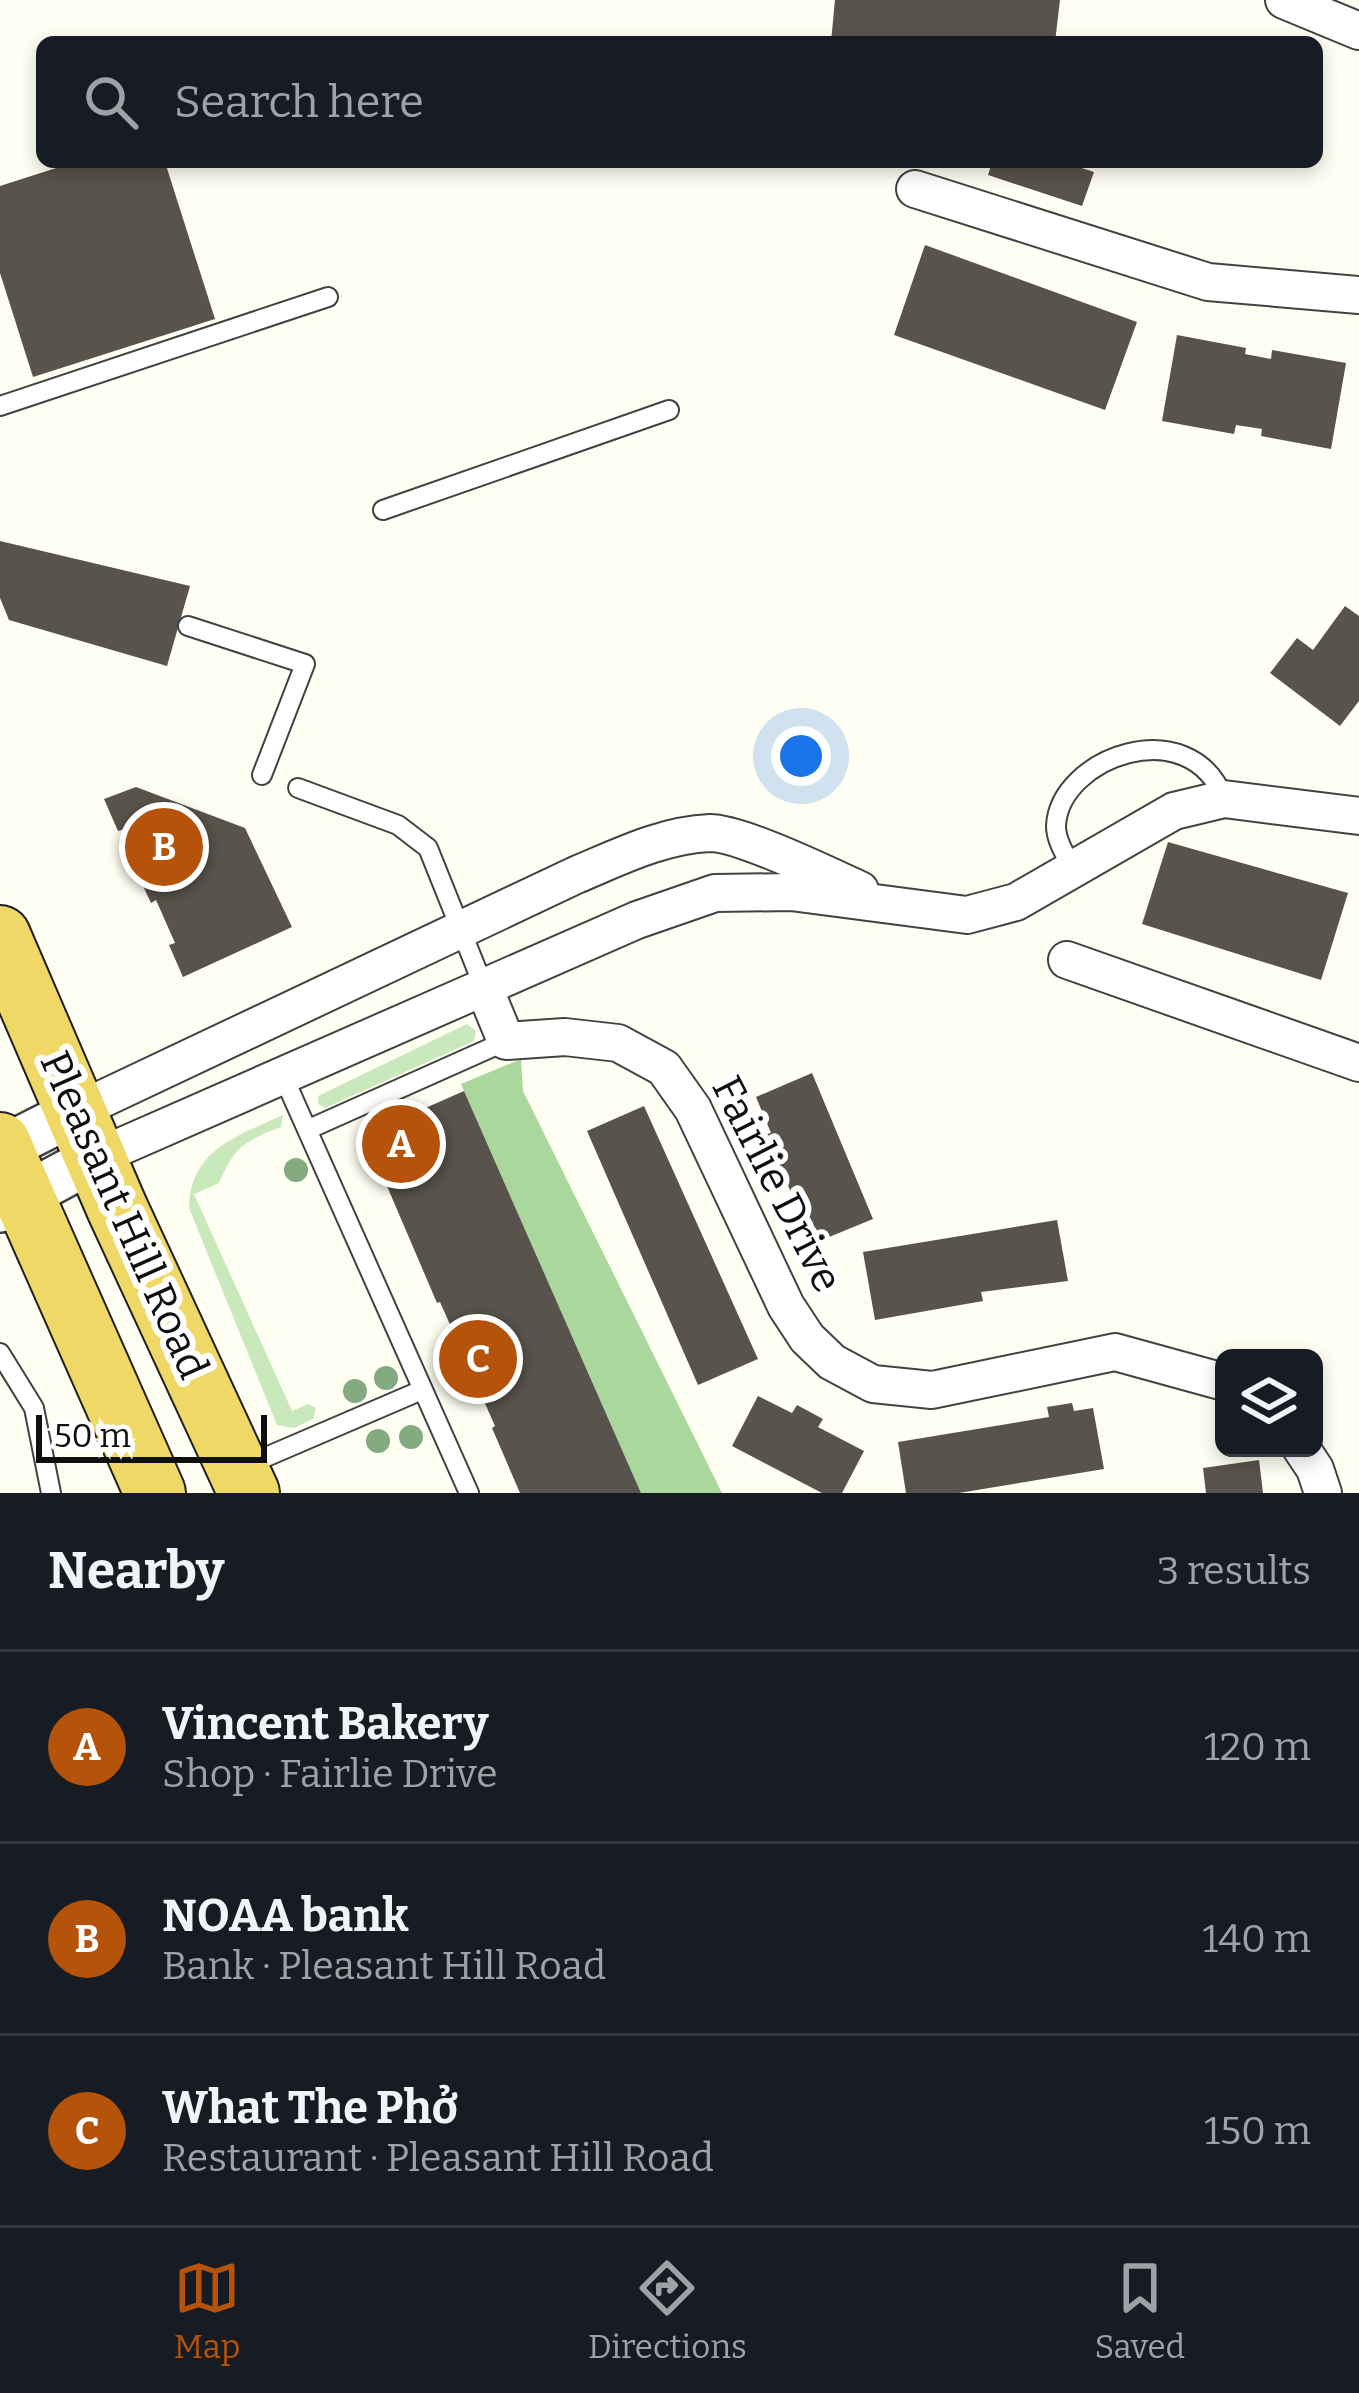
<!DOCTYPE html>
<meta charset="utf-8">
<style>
:root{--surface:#171b24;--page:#242831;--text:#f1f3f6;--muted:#9ea1a6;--line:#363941;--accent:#b45309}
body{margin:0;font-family:Bitter,serif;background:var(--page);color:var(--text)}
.controls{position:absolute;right:36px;bottom:36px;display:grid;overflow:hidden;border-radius:18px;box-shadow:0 6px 18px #0003}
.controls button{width:108px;height:108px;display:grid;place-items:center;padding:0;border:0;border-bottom:3px solid var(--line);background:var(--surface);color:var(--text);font:60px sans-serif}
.scale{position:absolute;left:36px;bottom:30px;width:231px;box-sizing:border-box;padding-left:12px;border:6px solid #0f0f0f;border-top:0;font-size:33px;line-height:42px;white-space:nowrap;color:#0f0f0f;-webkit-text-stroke:9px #fff;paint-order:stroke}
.you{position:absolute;left:801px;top:756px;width:42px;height:42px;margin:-30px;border:9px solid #fff;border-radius:50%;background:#1a73e8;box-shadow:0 0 0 18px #1a73e833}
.badge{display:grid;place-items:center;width:78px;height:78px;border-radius:50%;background:var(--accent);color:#fff;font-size:39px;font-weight:700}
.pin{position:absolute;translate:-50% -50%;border:6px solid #fff;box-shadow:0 3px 12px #0006}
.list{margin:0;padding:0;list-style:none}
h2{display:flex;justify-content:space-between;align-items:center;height:156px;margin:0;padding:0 48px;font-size:51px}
h2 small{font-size:39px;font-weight:400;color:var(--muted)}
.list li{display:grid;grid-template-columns:78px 1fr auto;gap:36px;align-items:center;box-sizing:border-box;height:192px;padding:0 48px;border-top:3px solid var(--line)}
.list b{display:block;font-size:45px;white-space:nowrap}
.list p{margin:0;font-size:39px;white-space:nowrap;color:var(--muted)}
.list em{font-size:39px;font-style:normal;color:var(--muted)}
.icon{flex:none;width:66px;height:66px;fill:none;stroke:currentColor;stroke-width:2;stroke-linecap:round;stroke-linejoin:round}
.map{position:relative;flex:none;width:1359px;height:1493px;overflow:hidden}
.search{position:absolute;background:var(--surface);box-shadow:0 6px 18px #0003;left:36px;right:36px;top:36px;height:132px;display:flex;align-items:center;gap:30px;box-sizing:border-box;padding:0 42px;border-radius:18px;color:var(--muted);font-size:45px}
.sheet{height:732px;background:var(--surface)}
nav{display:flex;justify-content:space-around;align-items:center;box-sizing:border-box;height:168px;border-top:3px solid var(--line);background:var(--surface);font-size:33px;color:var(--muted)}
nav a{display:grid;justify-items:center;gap:6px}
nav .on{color:var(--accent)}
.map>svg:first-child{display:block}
</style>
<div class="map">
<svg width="1359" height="1493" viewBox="0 0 1359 1493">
<rect width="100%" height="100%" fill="#fefef2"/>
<g fill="#c9e8bc">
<polygon points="467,1024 476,1031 474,1041 325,1108 318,1104 318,1096"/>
<path d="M283 1115 281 1127C243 1142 235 1146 219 1183L194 1194 292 1411 308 1404 316 1408 313 1419 294 1428 277 1425 189 1208C190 1150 237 1136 283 1115Z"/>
</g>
<polygon fill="#aad89c" points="521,1059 523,1091 722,1493 641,1493 461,1084"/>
<g fill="#58534c">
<polygon points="835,0 1060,0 1055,42 831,42"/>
<polygon points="75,162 165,162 215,319 33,377 0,273 0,186"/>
<polygon points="992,162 1063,162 1094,172 1082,206 988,175"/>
<polygon points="925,245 1137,322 1105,410 894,335"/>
<polygon points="1177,335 1246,348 1245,354 1271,359 1272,350 1346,363 1331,449 1261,436 1262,429 1236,425 1234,434 1162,421"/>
<polygon points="0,541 190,586 167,666 9,620 0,598"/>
<polygon points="1345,606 1359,616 1359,701 1340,726 1270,673 1297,638 1313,650"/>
<polygon points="136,787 245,828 292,927 183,977 169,945 175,943 156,900 151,903 137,873 143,871 125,829 118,831 104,799"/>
<polygon points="1168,842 1348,893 1321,980 1142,924"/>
<polygon points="812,1073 873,1219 812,1244 767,1134 771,1133 756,1097"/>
<polygon points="464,1091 641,1493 520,1493 492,1428 495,1426 440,1302 437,1303 363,1130 403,1112 405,1117"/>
<polygon points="644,1106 758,1359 698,1385 587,1131"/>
<polygon points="1057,1220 1068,1281 981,1292 983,1301 875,1320 863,1252"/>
<polygon points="758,1396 792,1413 797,1405 823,1419 818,1427 864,1451 842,1493 822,1493 732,1446"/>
<polygon points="1072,1403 1074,1411 1093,1408 1104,1469 959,1493 906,1493 898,1442 1049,1417 1047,1407"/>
<polygon points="1259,1460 1263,1493 1206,1493 1203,1468"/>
</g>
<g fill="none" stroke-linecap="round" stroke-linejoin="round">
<defs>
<g id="service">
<polyline points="0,406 328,297"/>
<polyline points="383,510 669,410"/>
<polyline points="188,626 305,664 262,775"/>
<polyline points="298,788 398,825 428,848 485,990"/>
<path d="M1073 869C1066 856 1056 841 1056 826 1059 757 1190 710 1224 799"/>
<polyline points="284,1078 469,1493"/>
<polyline points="309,1129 506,1041"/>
<polyline points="0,1353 34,1408 51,1493"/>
<polyline points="245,1466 422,1390"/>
</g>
<g id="minor">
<polyline points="1284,0 1359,31"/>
<polyline points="915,189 1208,282 1359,295"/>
<polyline points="1067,960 1359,1063"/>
<polyline points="485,990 506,1041 565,1037 618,1043 664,1068 693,1109 786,1306 807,1338 832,1362 873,1384 932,1390 1115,1352 1224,1382"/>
<path d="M77 1111 576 875C619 857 662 835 710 833 741 833 829 876 860 890"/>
<polyline points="95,1158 637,920 715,893 791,892 967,915 1016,902 1174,811 1224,799 1359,816"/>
<polyline points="1301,1448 1315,1469 1323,1493"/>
</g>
<g id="tertiary">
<polyline points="0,1150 77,1111"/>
<polyline points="0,1209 95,1158"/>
</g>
<g id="trunk">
<polyline points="0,936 117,1208 249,1493"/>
<polyline points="0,1143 155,1493"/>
</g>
</defs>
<use href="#service" stroke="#424242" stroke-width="22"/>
<use href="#minor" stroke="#424242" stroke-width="40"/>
<use href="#tertiary" stroke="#424242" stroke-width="50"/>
<use href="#trunk" stroke="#202020" stroke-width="64"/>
<use href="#service" stroke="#fff" stroke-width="18"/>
<use href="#minor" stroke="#fff" stroke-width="36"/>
<use href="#tertiary" stroke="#fff" stroke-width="45"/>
<use href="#trunk" stroke="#f0d867" stroke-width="60"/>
</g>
<g fill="#84aa80">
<circle cx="296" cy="1170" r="12"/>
<circle cx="386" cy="1378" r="12"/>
<circle cx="355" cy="1391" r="12"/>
<circle cx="411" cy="1437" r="12"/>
<circle cx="378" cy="1441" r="12"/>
</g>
<g text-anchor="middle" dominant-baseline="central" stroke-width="12" stroke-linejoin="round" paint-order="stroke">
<g font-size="42" fill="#0f0f0f" stroke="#fff">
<text transform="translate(777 1184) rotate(63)">Fairlie Drive</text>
<text transform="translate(124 1215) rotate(66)">Pleasant Hill Road</text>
</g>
</g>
</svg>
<div class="controls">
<button><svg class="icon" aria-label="layers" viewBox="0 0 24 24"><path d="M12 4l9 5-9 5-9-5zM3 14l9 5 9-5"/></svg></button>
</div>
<div class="scale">50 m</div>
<div class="you"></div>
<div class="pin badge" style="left:401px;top:1144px">A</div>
<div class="pin badge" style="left:164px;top:847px">B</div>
<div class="pin badge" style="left:478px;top:1359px">C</div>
<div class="search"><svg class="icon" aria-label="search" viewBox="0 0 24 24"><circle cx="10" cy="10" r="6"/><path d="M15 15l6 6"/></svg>Search here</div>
</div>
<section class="sheet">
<h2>Nearby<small>3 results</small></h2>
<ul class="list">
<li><span class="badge">A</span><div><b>Vincent Bakery</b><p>Shop · Fairlie Drive</p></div><em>120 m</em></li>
<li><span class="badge">B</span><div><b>NOAA bank</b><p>Bank · Pleasant Hill Road</p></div><em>140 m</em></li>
<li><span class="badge">C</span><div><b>What The Phở</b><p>Restaurant · Pleasant Hill Road</p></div><em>150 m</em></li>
</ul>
</section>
<nav>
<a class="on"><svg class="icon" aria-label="map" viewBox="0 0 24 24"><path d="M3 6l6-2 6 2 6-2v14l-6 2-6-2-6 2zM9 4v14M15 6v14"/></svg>Map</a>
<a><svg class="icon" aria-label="directions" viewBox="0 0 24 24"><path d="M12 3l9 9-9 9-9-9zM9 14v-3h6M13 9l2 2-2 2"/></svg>Directions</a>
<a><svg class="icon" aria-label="saved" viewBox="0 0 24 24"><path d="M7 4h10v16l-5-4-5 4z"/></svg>Saved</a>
</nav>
